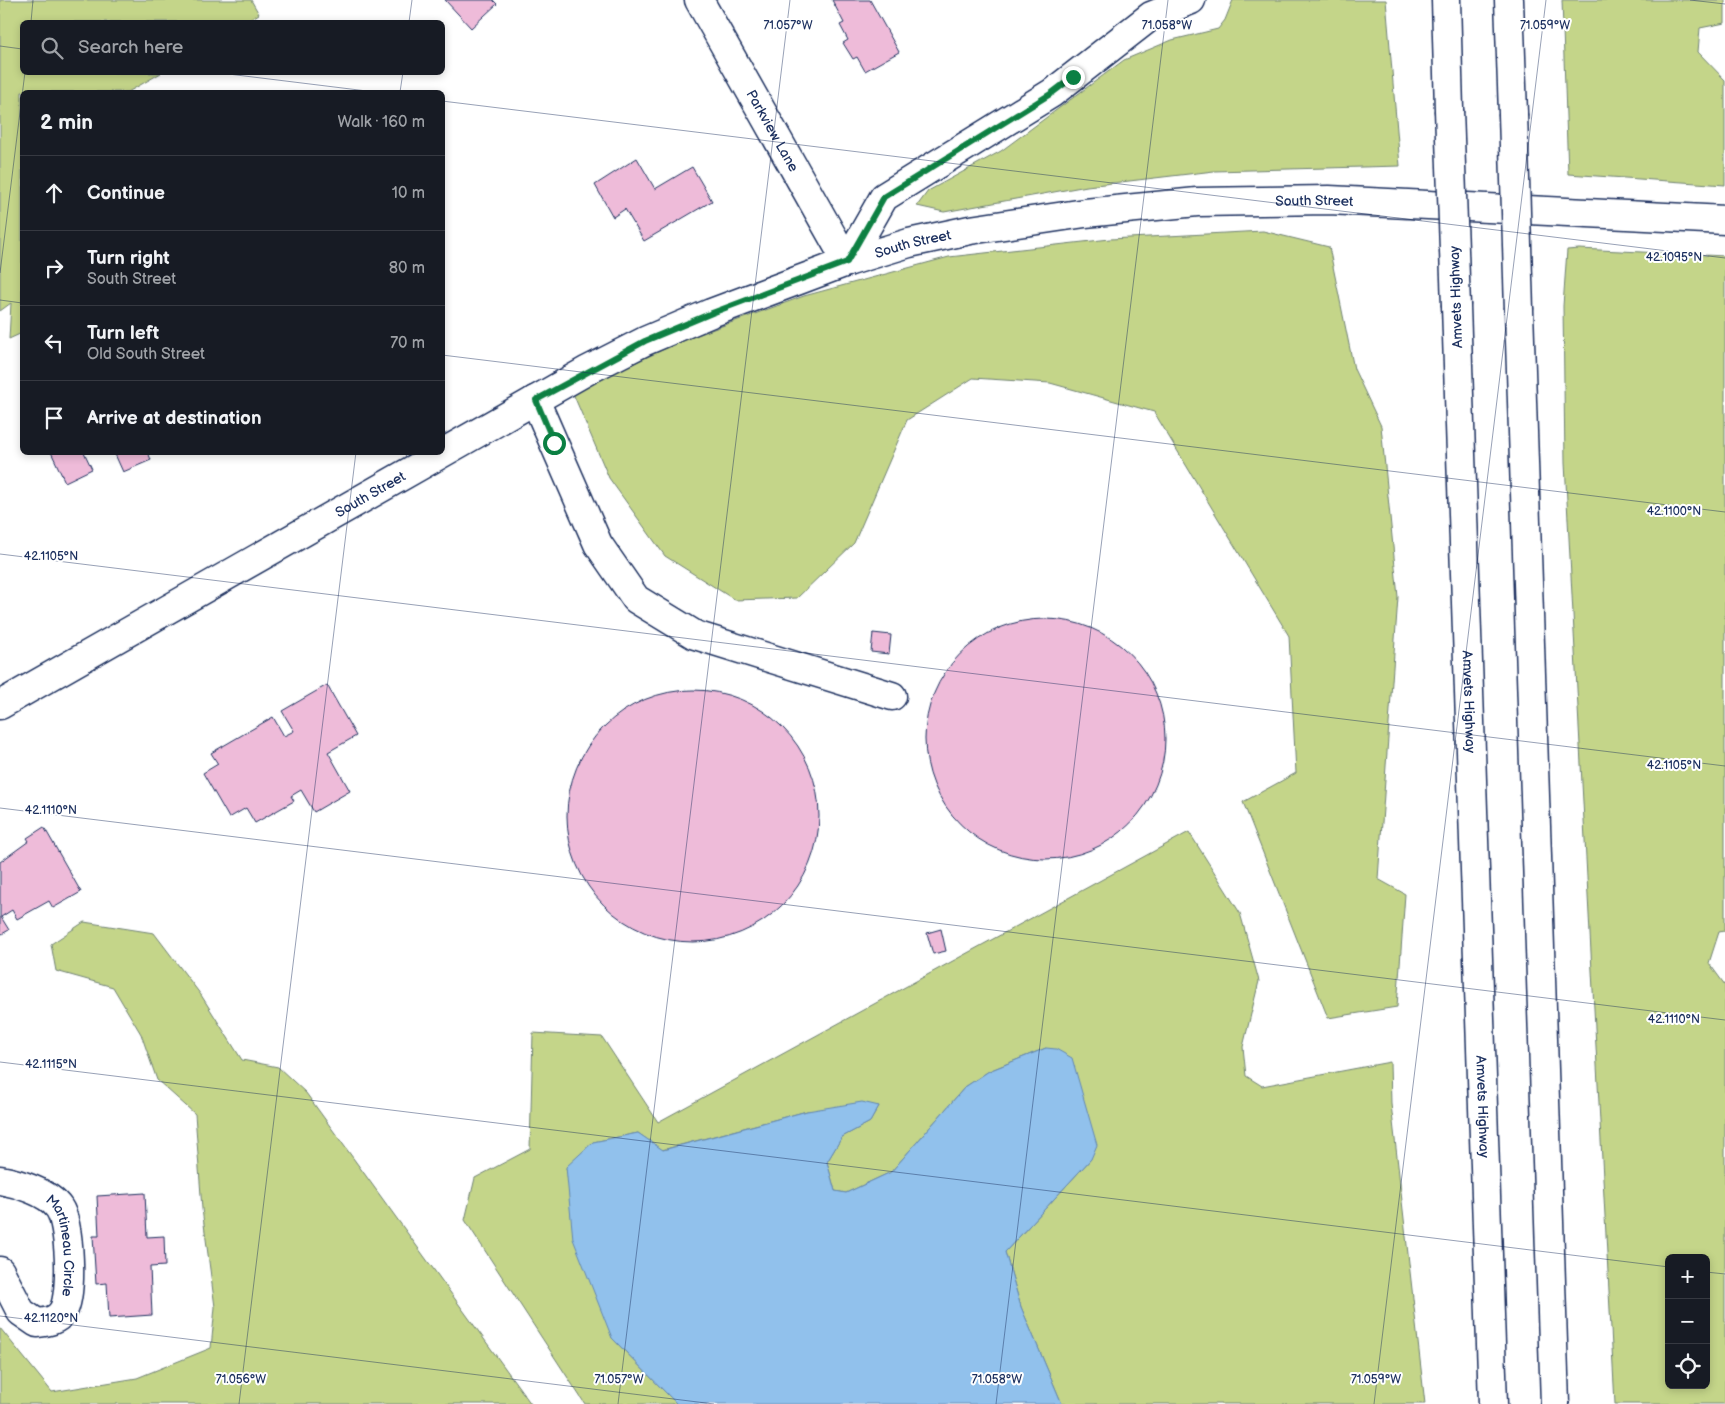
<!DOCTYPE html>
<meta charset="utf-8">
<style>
:root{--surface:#171b24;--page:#242831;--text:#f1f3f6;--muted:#9ea1a6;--line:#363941}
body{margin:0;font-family:"Balsamiq Sans",sans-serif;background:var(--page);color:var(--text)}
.controls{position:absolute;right:15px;bottom:15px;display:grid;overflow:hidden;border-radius:8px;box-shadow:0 2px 8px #0003}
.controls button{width:45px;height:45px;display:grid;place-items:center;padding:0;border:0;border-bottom:1px solid var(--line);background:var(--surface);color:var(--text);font:25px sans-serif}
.stop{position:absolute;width:15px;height:15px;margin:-11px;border:4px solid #0b8043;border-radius:50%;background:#fff}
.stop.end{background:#0b8043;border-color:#fff;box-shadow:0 1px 5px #0008}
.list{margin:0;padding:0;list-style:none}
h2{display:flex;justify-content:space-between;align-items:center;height:65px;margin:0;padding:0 20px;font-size:21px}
h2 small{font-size:16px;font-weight:400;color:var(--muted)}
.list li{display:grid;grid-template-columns:32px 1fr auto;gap:15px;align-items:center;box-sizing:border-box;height:75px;padding:0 20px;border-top:1px solid var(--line)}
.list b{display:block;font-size:19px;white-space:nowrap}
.list p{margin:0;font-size:16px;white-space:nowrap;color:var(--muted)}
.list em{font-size:16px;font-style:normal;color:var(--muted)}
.icon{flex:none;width:28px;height:28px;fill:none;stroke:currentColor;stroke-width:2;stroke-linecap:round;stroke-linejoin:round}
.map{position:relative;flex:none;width:1725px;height:1404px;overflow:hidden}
.search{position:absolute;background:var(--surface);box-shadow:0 2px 8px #0003;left:20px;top:20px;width:425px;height:55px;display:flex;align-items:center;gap:12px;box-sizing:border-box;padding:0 18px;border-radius:8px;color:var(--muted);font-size:19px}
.panel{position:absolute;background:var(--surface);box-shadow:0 2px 8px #0003;left:20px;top:90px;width:425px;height:365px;border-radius:8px}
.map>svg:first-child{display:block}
</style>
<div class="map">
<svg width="1725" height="1404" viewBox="0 0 1725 1404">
<rect width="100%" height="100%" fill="#fff"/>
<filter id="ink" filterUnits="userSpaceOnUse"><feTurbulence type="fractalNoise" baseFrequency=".02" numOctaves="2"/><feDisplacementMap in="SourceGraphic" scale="10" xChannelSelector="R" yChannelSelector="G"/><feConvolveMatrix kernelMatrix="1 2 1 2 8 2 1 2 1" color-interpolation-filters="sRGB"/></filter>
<g filter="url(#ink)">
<g fill="#c4d589" stroke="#708274" fill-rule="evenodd">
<polygon points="0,0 251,0 259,14 246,22 22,22 22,72 161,73 128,92 22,92 22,333 9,339 11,303 0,311"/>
<polygon points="1233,0 1386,0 1400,166 1214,171 1087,186 944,212 917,206 928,191 1001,151 1124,60 1172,40 1218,29 1225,20"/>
<polygon points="1562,0 1725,0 1725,23 1700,28 1698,52 1725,80 1725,185 1568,174"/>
<polygon points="1263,231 1329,247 1354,369 1381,426 1398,597 1378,879 1405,894 1397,1007 1328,1018 1243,802 1296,773 1289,636 1154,412 1050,383 973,378 907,420 854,543 797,598 735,600 665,556 609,478 572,391 689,338 804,296 949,257 1110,239"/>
<path d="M1579 249 1725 256V931L1719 932 1709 963 1725 985V1404H1615L1565 463 1563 306 1567 250ZM1669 1258H1706V1385H1669Z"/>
<polygon points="1189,832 1240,913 1259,981 1243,1047 1246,1076 1262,1086 1390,1062 1391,1104 1425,1404 1062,1404 1021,1307 1005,1252 1091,1159 1046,1048 989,1071 965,1087 891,1172 846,1193 835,1191 827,1162 842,1137 870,1122 879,1106 807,1111 662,1150 638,1133 593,1142 566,1168 612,1338 677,1404 585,1404 465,1220 475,1178 530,1149 533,1033 602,1037 658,1122"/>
<polygon points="84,922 154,933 201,995 242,1060 278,1067 306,1093 531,1404 0,1404 0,1328 52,1392 137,1378 211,1348 215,1307 202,1209 195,1114 157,1080 141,1034 113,987 56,971 51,944"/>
</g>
<polygon fill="#91c1ec" stroke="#6287b3" points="1046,1048 1056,1049 1072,1058 1097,1145 1091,1159 1005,1252 1021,1307 1062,1404 677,1404 612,1338 573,1239 566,1167 593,1142 638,1133 663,1150 807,1111 862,1102 879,1106 870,1122 842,1137 827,1162 835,1191 846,1193 891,1172 965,1087 989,1071"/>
<g fill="#eebbd9" stroke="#1b2f5e">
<polygon points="445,0 493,0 497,4 471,28"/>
<polygon points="832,0 870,0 899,52 865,71 857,57 853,59 843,43 848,40 840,25 844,23"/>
<polygon points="637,158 655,189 692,167 712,201 644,241 625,209 613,217 595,185"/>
<polygon points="51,452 84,452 92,469 65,482"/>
<polygon points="114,452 148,452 151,460 123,472"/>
<circle cx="1045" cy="739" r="120"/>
<polygon points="873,633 891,635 889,654 871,652"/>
<polygon points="327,685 356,736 328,752 350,791 314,812 301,790 291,796 294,801 255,823 246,808 229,818 203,773 218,764 211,753 273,717 284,736 294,731 282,711"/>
<circle cx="693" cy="816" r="126"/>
<polygon points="44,827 81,892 53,908 49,901 17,919 12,910 1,917 9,930 0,935 0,862 29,841 27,838"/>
<polygon points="941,929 946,951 933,954 927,933"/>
<polygon points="145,1193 147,1237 164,1236 165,1266 150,1267 152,1315 109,1318 107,1283 96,1284 93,1236 99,1236 97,1196"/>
</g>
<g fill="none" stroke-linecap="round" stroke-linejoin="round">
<defs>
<g id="minor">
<path id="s1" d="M699 0 847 262"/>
<polyline points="847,262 884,197 1052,93 1151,16 1191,0"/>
<polyline points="535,400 598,544 636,599 695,635 892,696"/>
<path id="s2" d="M0 705 588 370 645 341 711 313 847 262 909 243 970 230 1085 213 1197 202 1329 200 1725 220"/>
<path id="s3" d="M0 1180C17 1183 48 1192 59 1208 70 1224 73 1293 63 1311 57 1321 47 1322 37 1323L21 1312 0 1271"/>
</g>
<g id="highway">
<polyline points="1446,0 1449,110"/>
<polyline points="1509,0 1513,114"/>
<path id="s4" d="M1456 306 1493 1404"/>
<polyline points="1519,310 1555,1404"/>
</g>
</defs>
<use href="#minor" stroke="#1b2f5e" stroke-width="31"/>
<use href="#highway" stroke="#1b2f5e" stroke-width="31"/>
<use href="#minor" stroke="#fff" stroke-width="28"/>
<use href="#highway" stroke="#fff" stroke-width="28"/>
<defs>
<g id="highway-bridge">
<polyline points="1449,110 1456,306"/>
<polyline points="1513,114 1519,310"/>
</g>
</defs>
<use href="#highway-bridge" stroke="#1b2f5e" stroke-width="31" stroke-linecap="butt"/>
<use href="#highway-bridge" stroke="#fff" stroke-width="28"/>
</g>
</g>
<g fill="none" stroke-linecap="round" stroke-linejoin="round" filter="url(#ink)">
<polyline stroke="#0b8043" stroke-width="6" points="554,443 536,400 645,341 712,313 847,262 884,197 1052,93 1073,77"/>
</g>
<path fill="none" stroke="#1b2f5e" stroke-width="1" stroke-opacity="0.45" d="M1690 0 1725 4M31 22 33 0M409 22 412 0M0 46 22 49M212 72 375 92M400 92 403 72M442 101 1725 258M0 273 25 72M0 300 22 303M442 355 1725 512M0 554 1725 766M0 808 1725 1020M0 1062 1669 1267M1706 1272 1725 1274M0 1316 714 1404M239 1404 356 452M618 1404 790 0M996 1404 1168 0M1374 1404 1546 0"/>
<g text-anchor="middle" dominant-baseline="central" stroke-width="4" stroke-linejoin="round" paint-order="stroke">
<g font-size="14" fill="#1b2f5e" stroke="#fff">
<text stroke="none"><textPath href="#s1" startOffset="150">Parkview Lane</textPath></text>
<text stroke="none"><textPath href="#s2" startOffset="1431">South Street</textPath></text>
<text stroke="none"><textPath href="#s2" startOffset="1026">South Street</textPath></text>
<text transform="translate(1456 297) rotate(-92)">Amvets Highway</text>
<text stroke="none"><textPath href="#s2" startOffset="426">South Street</textPath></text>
<text stroke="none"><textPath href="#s4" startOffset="396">Amvets Highway</textPath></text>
<text stroke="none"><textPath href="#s4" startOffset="801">Amvets Highway</textPath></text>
<text stroke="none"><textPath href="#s3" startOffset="104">Martineau Circle</textPath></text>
</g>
</g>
<g font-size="12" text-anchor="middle" fill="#1b2f5e" stroke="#fff" stroke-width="4" stroke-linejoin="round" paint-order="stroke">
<text x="788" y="29">71.057°W</text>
<text x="1167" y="29">71.058°W</text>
<text x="1545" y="29">71.059°W</text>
<text x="1674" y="261">42.1095°N</text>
<text x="1674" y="515">42.1100°N</text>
<text x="51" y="560">42.1105°N</text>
<text x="1674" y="769">42.1105°N</text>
<text x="51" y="814">42.1110°N</text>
<text x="1674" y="1023">42.1110°N</text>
<text x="51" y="1068">42.1115°N</text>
<text x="51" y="1322">42.1120°N</text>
<text x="241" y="1383">71.056°W</text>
<text x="619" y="1383">71.057°W</text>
<text x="997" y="1383">71.058°W</text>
<text x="1376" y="1383">71.059°W</text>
</g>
</svg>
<div class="controls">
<button>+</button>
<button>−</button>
<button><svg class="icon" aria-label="locate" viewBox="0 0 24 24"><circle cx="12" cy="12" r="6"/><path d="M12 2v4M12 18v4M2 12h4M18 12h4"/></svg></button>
</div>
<div class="stop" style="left:554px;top:443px"></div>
<div class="stop end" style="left:1073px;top:77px"></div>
<div class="search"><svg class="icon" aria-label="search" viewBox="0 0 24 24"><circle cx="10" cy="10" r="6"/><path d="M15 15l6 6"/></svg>Search here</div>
<section class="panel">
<h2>2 min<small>Walk · 160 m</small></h2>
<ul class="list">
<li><svg class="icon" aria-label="ahead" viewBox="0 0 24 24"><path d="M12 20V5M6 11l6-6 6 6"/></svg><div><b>Continue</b></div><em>10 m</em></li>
<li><svg class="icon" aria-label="right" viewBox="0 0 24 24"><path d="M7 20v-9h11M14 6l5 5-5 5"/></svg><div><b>Turn right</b><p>South Street</p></div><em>80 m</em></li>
<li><svg class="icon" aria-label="left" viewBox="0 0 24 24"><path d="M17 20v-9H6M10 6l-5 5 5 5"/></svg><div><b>Turn left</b><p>Old South Street</p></div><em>70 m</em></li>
<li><svg class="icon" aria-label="arrive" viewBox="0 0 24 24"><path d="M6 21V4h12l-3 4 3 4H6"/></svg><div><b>Arrive at destination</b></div></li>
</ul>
</section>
</div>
